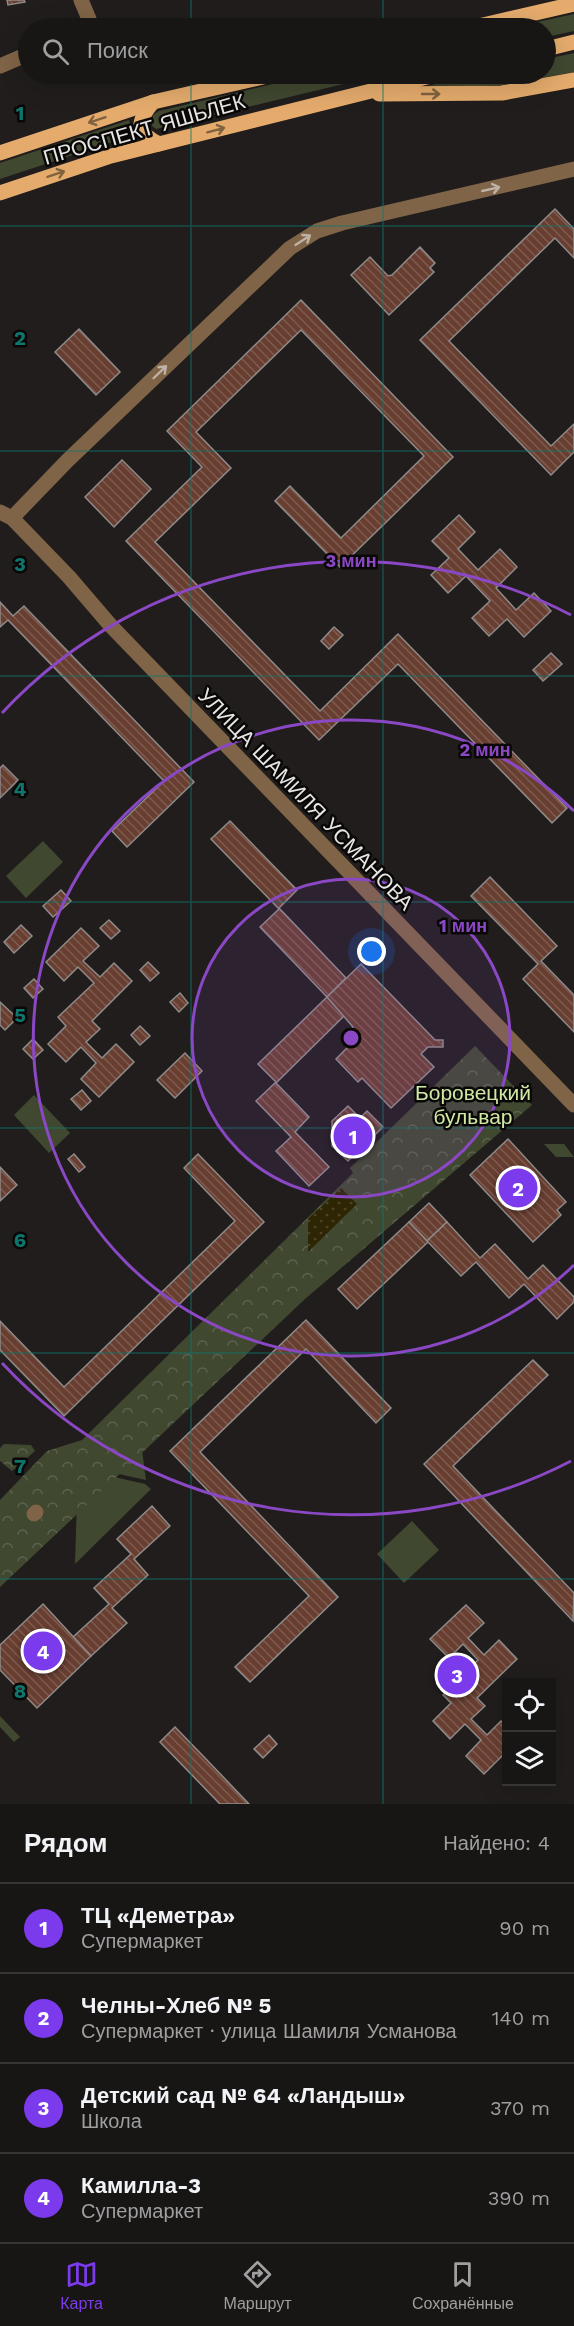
<!DOCTYPE html>
<html lang="ru">
<meta charset="utf-8">
<style>
:root{--surface:#181615;--page:#211f1e;--text:#f1f3f6;--muted:#9f9fa0;--line:#363534;--accent:#7c3aed}
body{margin:0;font-family:"Work Sans",sans-serif;background:var(--page);color:var(--text)}
.controls{position:absolute;right:18px;bottom:18px;display:grid;overflow:hidden;border-radius:0px;box-shadow:0 6px 24px #0002}
.controls button{width:54px;height:54px;display:grid;place-items:center;padding:0;border:0;border-bottom:2px solid var(--line);background:var(--surface);color:var(--text);font:30px sans-serif}
.you{position:absolute;left:372px;top:952px;width:21px;height:21px;margin:-15px;border:4px solid #fff;border-radius:50%;background:#1a73e8;box-shadow:0 0 0 9px #1a73e833}
.badge{display:grid;place-items:center;width:39px;height:39px;border-radius:50%;background:var(--accent);color:#fff;font-size:20px;font-weight:700}
.pin{position:absolute;translate:-50% -50%;border:3px solid #fff;box-shadow:0 2px 6px #0006}
.list{margin:0;padding:0;list-style:none}
h2{display:flex;justify-content:space-between;align-items:center;height:78px;margin:0;padding:0 24px;font-size:26px}
h2 small{font-size:20px;font-weight:400;color:var(--muted)}
.list li{display:grid;grid-template-columns:39px 1fr auto;gap:18px;align-items:center;box-sizing:border-box;height:90px;padding:0 24px;border-top:2px solid var(--line)}
.list b{display:block;font-size:22px;white-space:nowrap}
.list p{margin:0;font-size:20px;white-space:nowrap;color:var(--muted)}
.list em{font-size:20px;font-style:normal;color:var(--muted)}
.icon{flex:none;width:33px;height:33px;fill:none;stroke:currentColor;stroke-width:2;stroke-linecap:round;stroke-linejoin:round}
.map{position:relative;flex:none;width:574px;height:1804px;overflow:hidden}
.search{position:absolute;background:var(--surface);box-shadow:0 6px 24px #0002;left:18px;right:18px;top:18px;height:66px;display:flex;align-items:center;gap:15px;box-sizing:border-box;padding:0 21px;border-radius:33px;color:var(--muted);font-size:22px}
.sheet{height:438px;background:var(--surface)}
nav{display:flex;justify-content:space-around;align-items:center;box-sizing:border-box;height:84px;border-top:2px solid var(--line);background:var(--surface);font-size:16px;color:var(--muted)}
nav a{display:grid;justify-items:center;gap:3px}
nav .on{color:var(--accent)}
.map>svg:first-child{display:block}
</style>
<div class="map">
<svg width="574" height="1804" viewBox="0 0 574 1804">
<defs>
<pattern id="forest-crowns" width="20" height="18" patternUnits="userSpaceOnUse" patternTransform="scale(1.5)"><rect width="20" height="18" fill="#404830"/><path d="M2 6a3 3 0 1 1 6 0M12 15a3 3 0 1 1 6 0" fill="none" stroke="#5c624e"/></pattern>
<pattern id="sand-dots" width="8" height="8" patternUnits="userSpaceOnUse" patternTransform="scale(1.5)"><rect width="8" height="8" fill="#2d2504"/><path d="M2 2h.1M6 6h.1" fill="none" stroke="#4b4528" stroke-width="1.8" stroke-linecap="round"/></pattern>
<pattern id="building-back-hatch" width="6" height="6" patternUnits="userSpaceOnUse" patternTransform="scale(1.5)"><rect width="6" height="6" fill="#683e31"/><path d="M-1 5l2 2M0 0l6 6M5-1l2 2" fill="none" stroke="#7e5a4f"/></pattern>
</defs>
<rect width="100%" height="100%" fill="#201d1c"/>
<g fill="#404830">
<polygon points="574,14 574,31 546,37 546,28 510,28"/>
<polygon points="574,53 574,72 502,85 427,86 483,74 546,74 546,59"/>
<polygon points="315,74 385,74 156,129 152,126 153,115 159,111"/>
<polygon points="129,120 134,135 0,179 0,163"/>
<polygon points="43,841 63,862 26,898 6,876"/>
<polygon points="34,1095 70,1133 49,1153 14,1115"/>
<polygon points="544,1144 564,1144 574,1157 556,1157"/>
<polygon points="140,1435 146,1480 105,1471"/>
<polygon points="101,1474 145,1484 151,1489 75,1564 77,1498"/>
<polygon points="412,1521 439,1550 404,1583 377,1554"/>
<polygon points="0,1716 20,1737 14,1742 0,1727"/>
</g>
<g fill="url(#forest-crowns)">
<polygon points="475,1046 532,1105 305,1299 0,1587 0,1500 47,1451 82,1440 353,1173 350,1168"/>
<polygon points="4,1444 31,1445 35,1451 12,1471 0,1461 0,1448"/>
</g>
<polygon fill="url(#sand-dots)" points="341,1188 357,1204 308,1252 308,1219"/>
<g fill="url(#building-back-hatch)" stroke="#8e8b8a" stroke-width="1.5">
<polygon points="7,0 24,0 25,2 8,5"/>
<polygon points="555,209 574,229 574,258 555,238 449,341 551,446 574,424 574,452 551,475 420,340"/>
<polygon points="420,247 435,263 430,268 434,272 389,315 351,275 370,257 388,276 392,275"/>
<polygon points="301,300 453,457 340,567 275,501 290,486 341,538 424,456 301,330 196,432 231,468 155,542 320,711 398,634 567,808 552,823 398,664 319,740 126,541 202,467 167,431"/>
<polygon points="79,329 120,372 96,395 55,352"/>
<polygon points="122,460 151,489 114,527 85,497"/>
<polygon points="459,515 475,532 458,549 478,570 500,549 517,567 496,588 516,610 534,593 551,611 524,637 507,619 489,636 472,618 490,601 466,576 448,593 431,575 449,558 432,541"/>
<polygon points="0,602 13,616 24,606 194,782 127,847 112,831 164,781 8,620 0,627"/>
<polygon points="334,627 343,635 329,649 321,641"/>
<polygon points="551,653 562,664 543,681 533,670"/>
<polygon points="3,765 18,780 0,798 0,768"/>
<polygon points="230,821 297,890 279,908 346,978 327,997 345,1015 276,1083 309,1117 295,1132 329,1167 309,1186 276,1151 291,1137 256,1101 276,1082 258,1064 327,997 260,927 279,909 211,839"/>
<polygon points="490,877 557,946 541,961 574,995 574,1032 523,979 538,964 471,896"/>
<polygon points="61,890 71,901 53,917 43,906"/>
<polygon points="109,920 120,931 111,939 100,928"/>
<polygon points="21,925 32,936 14,953 4,942"/>
<polygon points="81,928 99,946 83,961 100,977 114,963 132,981 92,1021 100,1029 86,1042 102,1058 116,1044 134,1062 99,1097 81,1079 96,1063 81,1047 66,1062 48,1044 66,1026 58,1017 94,983 78,967 64,981 46,962"/>
<polygon points="148,962 159,973 150,981 140,970"/>
<polygon points="361,964 435,1040 443,1040 443,1047 428,1047 421,1054 434,1067 391,1108 362,1078 358,1082 336,1059 354,1041 347,1033 353,1027 327,997"/>
<polygon points="34,979 43,989 33,998 24,988"/>
<polygon points="180,993 188,1003 179,1012 170,1002"/>
<polygon points="0,1002 17,1018 5,1030 0,1025"/>
<polygon points="140,1026 150,1036 140,1045 131,1035"/>
<polygon points="33,1039 43,1050 33,1059 23,1049"/>
<polygon points="185,1053 202,1071 175,1098 157,1080"/>
<polygon points="82,1090 91,1101 81,1110 71,1099"/>
<polygon points="348,1106 360,1118 367,1111 383,1127 348,1161 332,1146 332,1121"/>
<polygon points="508,1139 566,1202 557,1210 561,1215 533,1242 470,1175"/>
<polygon points="74,1154 85,1167 79,1172 68,1159"/>
<polygon points="198,1154 264,1222 64,1416 0,1350 0,1321 64,1387 235,1221 184,1168"/>
<polygon points="0,1167 17,1185 0,1201"/>
<polygon points="429,1203 447,1222 427,1241 409,1222"/>
<polygon points="409,1222 427,1241 447,1222 480,1258 495,1244 528,1279 543,1265 574,1297 574,1302 557,1319 524,1284 509,1298 476,1262 461,1276 428,1242 357,1309 338,1289"/>
<polygon points="306,1320 391,1408 376,1423 306,1349 200,1452 338,1597 250,1682 235,1667 309,1596 170,1451"/>
<polygon points="533,1360 548,1375 453,1466 574,1593 573,1621 424,1464"/>
<polygon points="152,1506 170,1526 134,1559 148,1575 112,1608 127,1623 91,1656 73,1637 109,1604 94,1588 131,1554 117,1539"/>
<polygon points="43,1604 91,1656 37,1708 0,1670 0,1645"/>
<polygon points="466,1605 484,1623 468,1638 484,1655 499,1640 517,1659 477,1698 485,1706 471,1719 487,1735 501,1721 506,1726 506,1752 484,1774 466,1756 481,1740 465,1724 450,1739 433,1721 451,1703 443,1695 478,1660 463,1644 449,1658 430,1639"/>
<polygon points="175,1727 206,1759 249,1804 220,1804 160,1742"/>
<polygon points="269,1735 277,1744 263,1758 254,1749"/>
</g>
<g fill="none" stroke-linecap="round" stroke-linejoin="round">
<g stroke="#806447" stroke-width="15">
<polyline points="81,0 89,19 86,28"/>
<polyline points="0,66 28,54"/>
<polyline points="0,512 12,518 69,577 111,626 574,1105"/>
<polyline points="12,518 67,461 290,248 317,231 342,223 574,169"/>
<polyline points="34,1514 36,1512"/>
</g>
<g stroke="#e4ab6c" stroke-width="15">
<polyline points="470,28 574,4"/>
<polyline points="546,49 574,42"/>
<polyline points="379,94 502,93 574,80"/>
<path d="M153 102C137 121 135 132 159 144"/>
<polyline points="0,153 153,102 276,74"/>
<polyline points="0,193 111,156 439,74"/>
</g>
</g>
<defs><path id="oneway-shaft" d="M-6 0H5M1.5-3L5.5 0L1.5 3" fill="none" stroke-width="1.6" stroke-linecap="round" stroke-linejoin="round" transform="scale(1.5)"/></defs>
<g stroke="#81623f">
<use href="#oneway-shaft" transform="translate(431 94)"/>
<use href="#oneway-shaft" transform="translate(97 120) rotate(162)"/>
<use href="#oneway-shaft" transform="translate(216 130) rotate(-15)"/>
<use href="#oneway-shaft" transform="translate(56 174) rotate(-18)"/>
</g>
<g stroke="#beb2a6">
<use href="#oneway-shaft" transform="translate(491 189) rotate(-13)"/>
<use href="#oneway-shaft" transform="translate(303 240) rotate(-33)"/>
<use href="#oneway-shaft" transform="translate(160 372) rotate(-44)"/>
</g>
<path fill="none" stroke="#0f766e" stroke-width="1.5" stroke-opacity="0.55" d="M191 0V28M383 0V28M191 74V1804M383 74V1804M0 226H574M0 451H574M0 676H574M0 902H574M0 1128H574M0 1353H574M0 1579H574"/>
<circle cx="351" cy="1038" r="159" fill="#8b48c5" fill-opacity=".12"/>
<g fill="none" stroke="#8b48c5" stroke-width="3">
<circle cx="351" cy="1038" r="159"/>
<path d="M574 1265A318 318 0 1 1 574 811"/>
<path d="M571 1461A477 477 0 0 1 2 1363M2 713A477 477 0 0 1 571 615"/>
</g>
<g text-anchor="middle" dominant-baseline="central" stroke-width="5" stroke-linejoin="round" paint-order="stroke">
<g font-size="21" fill="#e8e6e5" stroke="#090807">
<text transform="translate(144 129) rotate(-16)">ПРОСПЕКТ ЯШЬЛЕК</text>
<text transform="translate(306 799) rotate(46)">УЛИЦА ШАМИЛЯ УСМАНОВА</text>
</g>
<g font-size="21" fill="#d0e8a4" stroke="#090807">
<text x="473" y="1092">Боровецкий<tspan x="473" dy="24">бульвар</tspan></text>
</g>
</g>
<g font-size="20" text-anchor="middle" font-weight="bold" fill="#0f766e" stroke="#090807" stroke-width="5" stroke-linejoin="round" paint-order="stroke">
<text x="20" y="120">1</text>
<text x="20" y="345">2</text>
<text x="20" y="571">3</text>
<text x="20" y="796">4</text>
<text x="20" y="1022">5</text>
<text x="20" y="1247">6</text>
<text x="20" y="1473">7</text>
<text x="20" y="1698">8</text>
</g>
<circle cx="351" cy="1038" r="9" fill="#8b48c5" stroke="#090807" stroke-width="3"/>
<g font-size="18" text-anchor="middle" font-weight="bold" fill="#8b48c5" stroke="#090807" stroke-width="5" stroke-linejoin="round" paint-order="stroke">
<text x="351" y="567">3 мин</text>
<text x="485" y="756">2 мин</text>
<text x="463" y="932">1 мин</text>
</g>
</svg>
<div class="controls">
<button><svg class="icon" aria-label="locate" viewBox="0 0 24 24"><circle cx="12" cy="12" r="6"/><path d="M12 2v4M12 18v4M2 12h4M18 12h4"/></svg></button>
<button><svg class="icon" aria-label="layers" viewBox="0 0 24 24"><path d="M12 4l9 5-9 5-9-5zM3 14l9 5 9-5"/></svg></button>
</div>
<div class="you"></div>
<div class="pin badge" style="left:353px;top:1136px">1</div>
<div class="pin badge" style="left:518px;top:1188px">2</div>
<div class="pin badge" style="left:457px;top:1675px">3</div>
<div class="pin badge" style="left:43px;top:1651px">4</div>
<div class="search"><svg class="icon" aria-label="search" viewBox="0 0 24 24"><circle cx="10" cy="10" r="6"/><path d="M15 15l6 6"/></svg>Поиск</div>
</div>
<section class="sheet">
<h2>Рядом<small>Найдено: 4</small></h2>
<ul class="list">
<li><span class="badge">1</span><div><b>ТЦ «Деметра»</b><p>Супермаркет</p></div><em>90 m</em></li>
<li><span class="badge">2</span><div><b>Челны-Хлеб № 5</b><p>Супермаркет · улица Шамиля Усманова</p></div><em>140 m</em></li>
<li><span class="badge">3</span><div><b>Детский сад № 64 «Ландыш»</b><p>Школа</p></div><em>370 m</em></li>
<li><span class="badge">4</span><div><b>Камилла-3</b><p>Супермаркет</p></div><em>390 m</em></li>
</ul>
</section>
<nav>
<a class="on"><svg class="icon" aria-label="map" viewBox="0 0 24 24"><path d="M3 6l6-2 6 2 6-2v14l-6 2-6-2-6 2zM9 4v14M15 6v14"/></svg>Карта</a>
<a><svg class="icon" aria-label="directions" viewBox="0 0 24 24"><path d="M12 3l9 9-9 9-9-9zM9 14v-3h6M13 9l2 2-2 2"/></svg>Маршрут</a>
<a><svg class="icon" aria-label="saved" viewBox="0 0 24 24"><path d="M7 4h10v16l-5-4-5 4z"/></svg>Сохранённые</a>
</nav>
